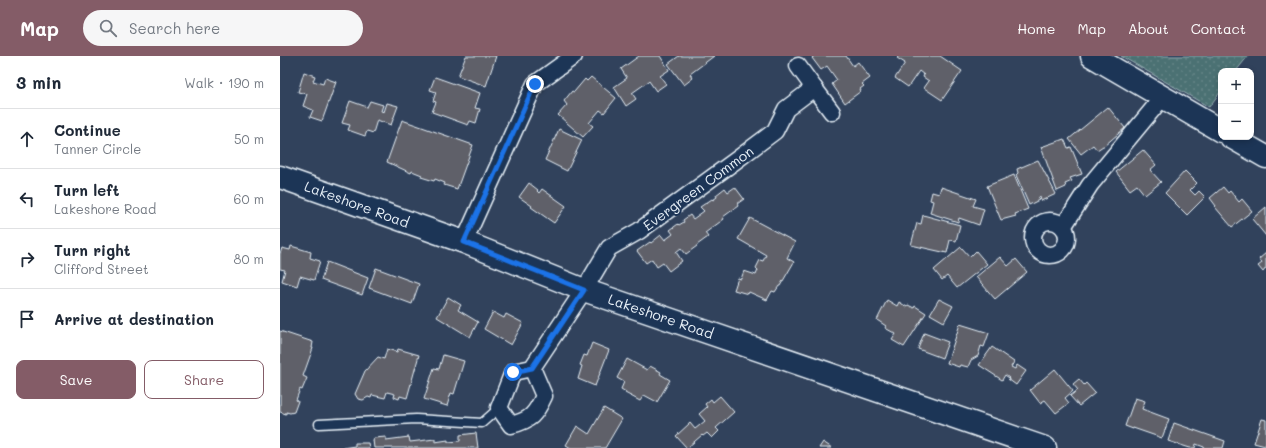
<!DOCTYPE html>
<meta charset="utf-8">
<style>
:root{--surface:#fff;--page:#f6f6f7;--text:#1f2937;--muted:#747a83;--line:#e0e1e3;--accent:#845c67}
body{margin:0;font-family:Mali,sans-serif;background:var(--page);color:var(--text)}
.controls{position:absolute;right:12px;top:12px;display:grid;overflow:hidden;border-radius:8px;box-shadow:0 2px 6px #0003}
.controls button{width:36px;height:36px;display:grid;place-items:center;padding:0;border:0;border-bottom:1px solid var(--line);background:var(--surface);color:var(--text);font:20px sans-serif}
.stop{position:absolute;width:12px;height:12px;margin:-9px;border:3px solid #1a73e8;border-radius:50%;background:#fff}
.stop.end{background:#1a73e8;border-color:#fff;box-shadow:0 1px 4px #0008}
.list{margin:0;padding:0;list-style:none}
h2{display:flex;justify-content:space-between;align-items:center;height:52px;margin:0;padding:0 16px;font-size:17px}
h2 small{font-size:13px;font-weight:400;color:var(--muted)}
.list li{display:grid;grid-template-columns:26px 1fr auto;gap:12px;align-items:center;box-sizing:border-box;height:60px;padding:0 16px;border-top:1px solid var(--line)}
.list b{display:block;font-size:15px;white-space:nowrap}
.list p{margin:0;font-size:13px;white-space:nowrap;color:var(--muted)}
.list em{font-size:13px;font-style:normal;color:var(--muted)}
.actions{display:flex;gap:8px;padding:12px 16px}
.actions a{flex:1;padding:9px 0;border:1px solid var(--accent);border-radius:8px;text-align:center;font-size:14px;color:var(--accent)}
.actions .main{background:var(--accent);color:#fff}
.icon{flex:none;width:22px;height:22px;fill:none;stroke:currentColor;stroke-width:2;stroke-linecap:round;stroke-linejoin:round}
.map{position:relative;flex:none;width:986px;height:392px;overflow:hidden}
header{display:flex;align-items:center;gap:24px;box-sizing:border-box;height:56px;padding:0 20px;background:var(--accent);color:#fff}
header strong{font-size:19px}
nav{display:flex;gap:22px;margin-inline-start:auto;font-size:14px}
.search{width:280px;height:36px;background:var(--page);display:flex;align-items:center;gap:10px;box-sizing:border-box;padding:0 14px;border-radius:22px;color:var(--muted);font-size:15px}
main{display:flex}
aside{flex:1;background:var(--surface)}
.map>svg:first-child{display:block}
</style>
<header>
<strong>Map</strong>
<div class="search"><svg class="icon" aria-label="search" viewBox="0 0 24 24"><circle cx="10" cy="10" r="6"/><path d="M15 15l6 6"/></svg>Search here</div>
<nav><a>Home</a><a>Map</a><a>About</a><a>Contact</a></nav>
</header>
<main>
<aside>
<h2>3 min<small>Walk · 190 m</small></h2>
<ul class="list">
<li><svg class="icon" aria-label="ahead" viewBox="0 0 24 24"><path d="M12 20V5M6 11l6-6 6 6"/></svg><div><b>Continue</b><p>Tanner Circle</p></div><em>50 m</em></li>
<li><svg class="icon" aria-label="left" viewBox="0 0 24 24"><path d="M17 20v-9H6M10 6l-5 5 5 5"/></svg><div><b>Turn left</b><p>Lakeshore Road</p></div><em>60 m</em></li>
<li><svg class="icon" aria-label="right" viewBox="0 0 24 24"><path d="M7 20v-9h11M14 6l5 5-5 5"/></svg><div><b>Turn right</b><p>Clifford Street</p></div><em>80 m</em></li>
<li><svg class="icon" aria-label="arrive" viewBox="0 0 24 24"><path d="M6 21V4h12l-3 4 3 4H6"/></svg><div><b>Arrive at destination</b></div></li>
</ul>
<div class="actions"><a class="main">Save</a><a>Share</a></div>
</aside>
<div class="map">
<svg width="986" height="392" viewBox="0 0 986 392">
<defs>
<pattern id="park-dots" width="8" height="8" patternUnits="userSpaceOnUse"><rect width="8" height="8" fill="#4b7173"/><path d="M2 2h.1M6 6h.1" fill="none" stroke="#658688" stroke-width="1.8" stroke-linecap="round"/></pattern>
</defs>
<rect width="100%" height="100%" fill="#31425c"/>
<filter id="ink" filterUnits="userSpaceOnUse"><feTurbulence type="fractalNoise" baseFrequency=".025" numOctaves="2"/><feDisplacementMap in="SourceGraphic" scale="8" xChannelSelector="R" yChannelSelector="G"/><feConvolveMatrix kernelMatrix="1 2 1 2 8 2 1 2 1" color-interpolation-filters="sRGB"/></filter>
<g filter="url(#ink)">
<polygon fill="url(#park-dots)" stroke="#9ab1b6" points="841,0 968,0 956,15 941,15 941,35 929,51"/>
<g fill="#5f6069" stroke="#e8f1f8">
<polygon points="186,0 216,0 206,30 178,20"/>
<polygon points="359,0 380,0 389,14 380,20 386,28 376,35 369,25 352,37 356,43 346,50 334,31 347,22 341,13"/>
<polygon points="399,0 434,0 410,18 413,22 404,29 388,8"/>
<polygon points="532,0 566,0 573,10 578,6 590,22 582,28 584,30 580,33 581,35 565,47 552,28 557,24 547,10 541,14 532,2 533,2"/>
<polygon points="619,0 660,0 682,15 662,44 644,32 649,25 643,21 644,19 639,15 628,31 615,22 625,7 617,2"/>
<polygon points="24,16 35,20 33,25 43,28 45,22 56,26 42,65 30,61 33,54 23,50 27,38 18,36"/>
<polygon points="155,21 200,37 195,52 200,53 196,67 190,65 188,69 152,56 156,46 153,45 156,36 150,34"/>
<polygon points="311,21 336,42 324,57 320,54 309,67 313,70 303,81 278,59 287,49 284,45 292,35 294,36 305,23 307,25"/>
<polygon points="70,45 87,51 90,45 103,49 101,55 104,56 107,47 118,50 111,69 97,64 93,77 87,75 85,80 68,74 70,69 62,67"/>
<polygon points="828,51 845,72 824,90 823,90 817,94 813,89 801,98 789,83"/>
<polygon points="122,64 193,89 177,133 164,129 165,127 155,123 154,125 141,121 142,119 132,115 131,117 107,106"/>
<polygon points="279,73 302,84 287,115 265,104"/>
<polygon points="784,83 788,92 791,91 802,118 790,122 792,125 785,128 786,131 777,135 761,91"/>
<polygon points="863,94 876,109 870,114 881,126 865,139 857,129 850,134 836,116"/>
<polygon points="758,104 776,138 761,145 760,141 758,142 759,144 749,149 736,119 738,117 737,113"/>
<polygon points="905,115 917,127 910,134 915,139 919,135 925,141 907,159 885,137"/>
<polygon points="734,119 748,153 735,158 736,160 721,164 707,130"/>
<polygon points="249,127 258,134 257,135 259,137 262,133 286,150 274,167 251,151 252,150 239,141"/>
<polygon points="455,131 464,143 457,148 458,150 443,161 444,163 425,177 428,181 417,189 417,190 406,198 401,192 396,196 402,205 389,215 383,207 377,211 372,203 366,207 357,195 370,186 371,187 381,179 385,184 393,178 390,174 398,168 399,169 404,166 403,164 410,159 413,163 424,155 420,151 432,143 433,144 437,141 436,139 445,132 448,136"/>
<polygon points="661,131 696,143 693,150 704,153 699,169 679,162 678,166 650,157 653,145 650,144 652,136 659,138"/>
<polygon points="943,131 948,137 950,135 959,146 962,143 972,155 952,171 935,151 936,150 930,142"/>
<polygon points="986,151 986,180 972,163"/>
<polygon points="643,159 680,169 676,185 670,184 667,197 631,189 637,167 641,168"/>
<polygon points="470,162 515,186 507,202 514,206 500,230 499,230 495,236 492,235 487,244 469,236 468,238 454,234 458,222 461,223 464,215 476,219 478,214 476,212 480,204 483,205 486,199 458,183"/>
<polygon points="11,190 31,196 30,202 40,205 34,224 20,220 17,230 2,225 5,214 0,213 0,198 2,192 10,194"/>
<polygon points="681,191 690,201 696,195 707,208 677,232 667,220 662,224 654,214"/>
<polygon points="986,197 986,212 983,216 978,210 982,207 979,203"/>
<polygon points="720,201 728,210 736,203 747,216 715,243 696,221"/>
<polygon points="47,206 88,222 82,239 41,224"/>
<polygon points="96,212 139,228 132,248 89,232"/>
<polygon points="168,241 181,249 178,254 198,266 190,281 157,261"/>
<polygon points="659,243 673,250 664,266 650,258"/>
<polygon points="607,244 617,250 619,246 627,251 628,249 634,252 635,250 646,257 624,291 612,284 616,278 605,272 606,270 597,264"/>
<polygon points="213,256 224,262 226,258 243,267 231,289 204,273"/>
<polygon points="680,268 709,277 704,291 701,290 698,300 691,304 688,311 680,309 679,311 667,307"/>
<polygon points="0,275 33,286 32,292 33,292 23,320 27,322 22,334 20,333 16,344 18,345 14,356 10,357 6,356 6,358 0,356"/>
<polygon points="644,277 668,286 662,302 638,293"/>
<polygon points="312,287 329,294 315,330 298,323 302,310 300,309 304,299 307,300"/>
<polygon points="712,291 734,306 731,311 735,313 737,309 746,315 736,329 728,323 729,322 725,319 722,324 699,309"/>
<polygon points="107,293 117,296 118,293 139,299 127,342 120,340 119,343 114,341 115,338 107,336 105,342 92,339 91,342 88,341 83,344 78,343 75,338 85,315 98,301 104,303"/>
<polygon points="163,299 184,305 174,338 171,337 167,350 144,343 154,312 159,313"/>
<polygon points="347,303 367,314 370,310 381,316 380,318 390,324 377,346 364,339 360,345 345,337 346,336 341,333 344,326 337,322"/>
<polygon points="775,313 793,335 785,342 789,347 776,357 765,344 760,347 750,334"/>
<polygon points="799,323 804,329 806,327 815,337 799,350 790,340 798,334 793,328"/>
<polygon points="440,340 454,356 436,372 439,375 432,382 427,377 423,380 422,379 407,392 396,380 410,367 415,373 425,365 419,358 427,351 425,348 431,343 433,346"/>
<polygon points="855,342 865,345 862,353 889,363 882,382 853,372 853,373 845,370"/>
<polygon points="324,352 342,363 325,392 291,392 286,389 297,370 309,378"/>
<polygon points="982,363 986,364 986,387 985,390 974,387"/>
<polygon points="894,367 945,385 943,392 924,392 924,391 916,388 915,392 910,392 888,385"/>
<polygon points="196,377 198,392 94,392 93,384 94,382 106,381 106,384 129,381 130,386 155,383 155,386 168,384 168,386 180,385 180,379"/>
<polygon points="543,386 552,392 539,392"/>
<polygon points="75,387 88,387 89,392 62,392 75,390"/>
</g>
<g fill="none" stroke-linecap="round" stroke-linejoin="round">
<defs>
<polyline id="lane" points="39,368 136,363 202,367 219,352"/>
<g id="street">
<polyline points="518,10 534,32"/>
<circle cx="770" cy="182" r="17"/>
<polyline points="783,171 810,129 882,42"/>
<polyline points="184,186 255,28 294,0"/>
<path d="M252 312 264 340C255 359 251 364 231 369L219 352 233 316 252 312 304 234 329 192 359 175 455 105 495 75 506 53 534 32 552 56"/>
</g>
<g id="secondary">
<polyline points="812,0 941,75"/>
<polyline points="951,81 986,101"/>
<polyline points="0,121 184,186 304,234 765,392"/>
</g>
</defs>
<use href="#lane" stroke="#e8f1f8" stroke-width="11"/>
<use href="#street" stroke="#e8f1f8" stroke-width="19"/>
<use href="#secondary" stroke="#e8f1f8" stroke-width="25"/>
<use href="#lane" stroke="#1d3557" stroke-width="8"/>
<use href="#street" stroke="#1d3557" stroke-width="16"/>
<use href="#secondary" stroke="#1d3557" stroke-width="22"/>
</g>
</g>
<g fill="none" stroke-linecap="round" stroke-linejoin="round" filter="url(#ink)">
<polyline stroke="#1a73e8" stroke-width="5" points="233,316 252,312 304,234 184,186 255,28"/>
</g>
<g text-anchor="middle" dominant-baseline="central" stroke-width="4" stroke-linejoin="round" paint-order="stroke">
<g font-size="14" fill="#e8f1f8" stroke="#1d3557">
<text transform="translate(418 132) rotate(-36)">Evergreen Common</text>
<text transform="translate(77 148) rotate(20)">Lakeshore Road</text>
<text transform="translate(381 260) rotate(19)">Lakeshore Road</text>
</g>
</g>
</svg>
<div class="controls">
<button>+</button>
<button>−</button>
</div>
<div class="stop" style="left:233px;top:316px"></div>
<div class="stop end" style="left:255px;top:28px"></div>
</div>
</main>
